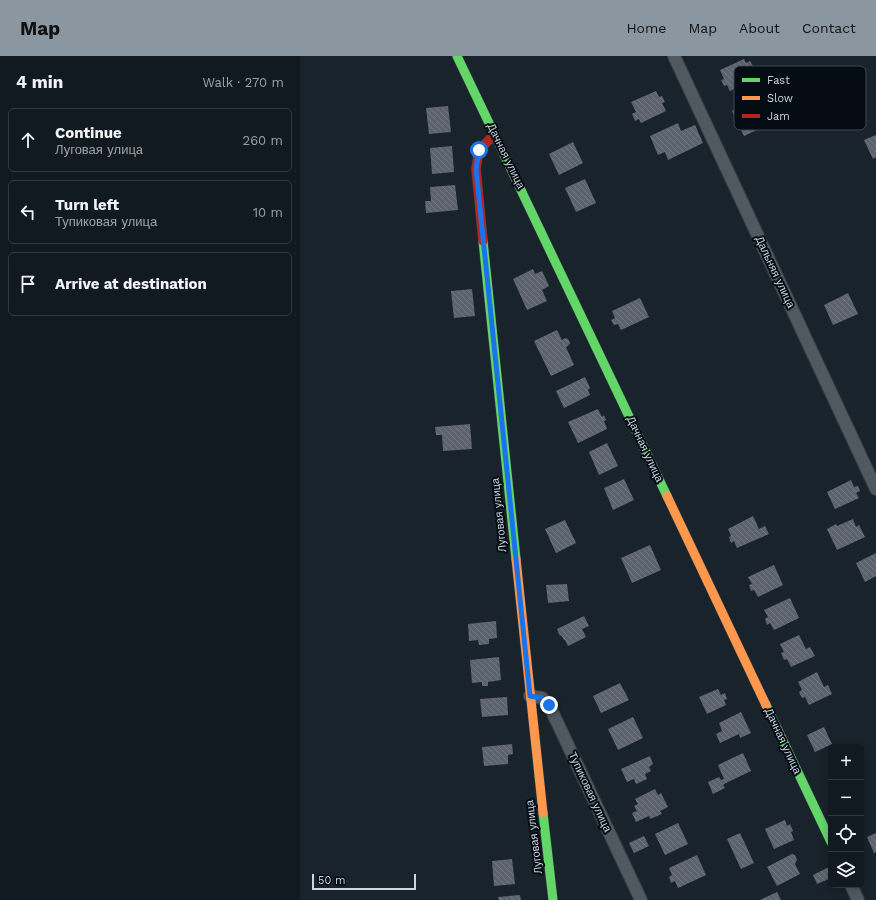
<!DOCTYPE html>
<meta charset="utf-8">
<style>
:root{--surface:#121a21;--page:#1f272e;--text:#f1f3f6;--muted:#9ca1a5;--line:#31383f;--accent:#8b97a0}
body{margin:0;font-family:"Work Sans",sans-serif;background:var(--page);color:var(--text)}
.controls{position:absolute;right:12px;bottom:12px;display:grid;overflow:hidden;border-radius:6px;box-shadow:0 2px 10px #0003}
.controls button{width:36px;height:36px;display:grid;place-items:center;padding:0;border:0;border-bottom:1px solid var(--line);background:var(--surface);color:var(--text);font:20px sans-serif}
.scale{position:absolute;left:12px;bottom:10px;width:104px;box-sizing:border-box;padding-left:4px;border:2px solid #c9d5df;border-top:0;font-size:11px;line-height:14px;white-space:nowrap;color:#c9d5df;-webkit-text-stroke:3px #050c13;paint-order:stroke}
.stop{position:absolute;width:12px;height:12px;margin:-9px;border:3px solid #1a73e8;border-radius:50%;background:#fff}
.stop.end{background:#1a73e8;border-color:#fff;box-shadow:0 1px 4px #0008}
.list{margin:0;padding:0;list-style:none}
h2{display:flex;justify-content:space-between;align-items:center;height:52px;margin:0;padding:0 16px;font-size:17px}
h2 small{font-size:13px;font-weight:400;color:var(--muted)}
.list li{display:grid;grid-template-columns:26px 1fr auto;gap:12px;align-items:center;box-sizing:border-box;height:64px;margin:0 8px 8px;padding:0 8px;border:1px solid var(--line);border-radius:6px}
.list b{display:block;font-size:15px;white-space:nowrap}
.list p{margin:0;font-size:13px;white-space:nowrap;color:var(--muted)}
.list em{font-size:13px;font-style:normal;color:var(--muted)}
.icon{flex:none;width:22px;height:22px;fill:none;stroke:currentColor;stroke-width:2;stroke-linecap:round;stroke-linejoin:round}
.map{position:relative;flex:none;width:576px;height:844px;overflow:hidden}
header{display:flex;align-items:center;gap:24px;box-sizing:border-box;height:56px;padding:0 20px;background:var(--accent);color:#111}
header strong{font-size:19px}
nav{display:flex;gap:22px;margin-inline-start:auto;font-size:14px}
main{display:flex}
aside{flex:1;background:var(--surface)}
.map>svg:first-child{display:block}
</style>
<header>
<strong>Map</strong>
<nav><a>Home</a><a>Map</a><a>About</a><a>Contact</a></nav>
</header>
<main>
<aside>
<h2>4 min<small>Walk · 270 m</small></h2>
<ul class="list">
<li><svg class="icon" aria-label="ahead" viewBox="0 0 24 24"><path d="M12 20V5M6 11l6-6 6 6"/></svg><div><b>Continue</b><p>Луговая улица</p></div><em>260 m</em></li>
<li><svg class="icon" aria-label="left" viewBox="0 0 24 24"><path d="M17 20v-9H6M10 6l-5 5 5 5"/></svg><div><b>Turn left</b><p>Тупиковая улица</p></div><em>10 m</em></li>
<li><svg class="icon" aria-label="arrive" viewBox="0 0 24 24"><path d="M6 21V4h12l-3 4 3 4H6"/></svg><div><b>Arrive at destination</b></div></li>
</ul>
</aside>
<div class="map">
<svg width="576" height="844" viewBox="0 0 576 844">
<defs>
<pattern id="building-back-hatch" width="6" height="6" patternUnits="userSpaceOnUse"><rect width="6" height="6" fill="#5c636c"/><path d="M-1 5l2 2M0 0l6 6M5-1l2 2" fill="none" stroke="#727881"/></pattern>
</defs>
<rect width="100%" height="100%" fill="#18232c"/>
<g fill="url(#building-back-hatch)">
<polygon points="444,3 446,7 450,5 454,12 450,14 454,24 430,35 427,29 424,30 421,24 424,23 420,14"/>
<polygon points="356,35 359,41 362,40 365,46 362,47 366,55 341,67 339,63 335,65 332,58 336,56 331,46"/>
<polygon points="451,46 463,71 444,80 432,55"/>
<polygon points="148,50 151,76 129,78 126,52"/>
<polygon points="378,67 381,75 395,69 403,87 368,104 365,96 358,99 350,80"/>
<polygon points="576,79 576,101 573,103 564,84"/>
<polygon points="273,86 283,107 259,119 249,98"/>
<polygon points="152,90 154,116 132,118 130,92"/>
<polygon points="285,123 296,147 276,156 265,132"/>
<polygon points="155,129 158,154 126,157 125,145 131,145 130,131"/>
<polygon points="233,213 235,218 242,215 249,230 242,234 247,245 227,254 213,223"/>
<polygon points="172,233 175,260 154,262 151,235"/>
<polygon points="548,237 558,258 533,269 524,249"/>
<polygon points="340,242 349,261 321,274 318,268 314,269 311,264 315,262 312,255"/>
<polygon points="257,274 262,284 265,282 268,283 270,287 268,290 266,291 274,309 251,320 234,285"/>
<polygon points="285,321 290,332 288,334 290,339 264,352 256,335"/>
<polygon points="298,353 302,361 304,359 306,364 304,365 307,373 278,387 268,366"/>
<polygon points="170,368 172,393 143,395 142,379 136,379 135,371"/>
<polygon points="307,387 318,410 299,419 289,396"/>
<polygon points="324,423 334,444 313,454 304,432"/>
<polygon points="551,424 554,431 558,430 560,435 556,437 559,442 535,453 527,436"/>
<polygon points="453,460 459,473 465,470 469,478 437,492 434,485 431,487 429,481 431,480 428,473"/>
<polygon points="553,463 556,471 559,469 565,481 537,494 527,473 536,468 537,470"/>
<polygon points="265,464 276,487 256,497 245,473"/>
<polygon points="350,489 361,514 332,527 321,502"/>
<polygon points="576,497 576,520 565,526 556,507"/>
<polygon points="474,509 483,529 458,541 454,534 451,535 449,529 452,528 448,521"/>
<polygon points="267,528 269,545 248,547 246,529"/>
<polygon points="490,542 499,562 474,574 470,567 467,569 465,563 468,561 464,554"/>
<polygon points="284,560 289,570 282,573 286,581 268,590 265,584 264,584 261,579 260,580 257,573"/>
<polygon points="196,565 197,582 189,583 189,588 179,589 178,584 169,585 168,568"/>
<polygon points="499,579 506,593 510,591 515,600 491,611 487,603 484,604 481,597 484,596 480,588"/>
<polygon points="199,601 201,624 188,626 188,630 182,630 182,626 172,627 170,604"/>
<polygon points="517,616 524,631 528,629 532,638 509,649 505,641 502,642 499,636 502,634 498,626"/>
<polygon points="320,627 329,644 301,657 293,640"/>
<polygon points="418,633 421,639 425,637 427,643 424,644 426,649 407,658 399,641"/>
<polygon points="207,641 208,659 182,661 180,643"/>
<polygon points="441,656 451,677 440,682 439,678 420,687 416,678 422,675 419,667"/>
<polygon points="333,661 343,682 318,694 308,673"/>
<polygon points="524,671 532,688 515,696 507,679"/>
<polygon points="212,688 213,698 208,699 208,708 184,710 182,691"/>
<polygon points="443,697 451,715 426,727 423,729 425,732 413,738 408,726 419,721 421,724 424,723 418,709"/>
<polygon points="350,700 353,708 349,711 351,715 345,718 347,723 336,728 334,723 327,726 321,713"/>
<polygon points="355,733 358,739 361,737 368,751 360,755 362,758 350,763 349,760 336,766 332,757 337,755 334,750 338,748 335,743"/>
<polygon points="485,764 487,770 490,768 493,775 491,776 494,784 474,793 465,773"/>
<polygon points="378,767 388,788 365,799 355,778"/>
<polygon points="440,777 454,807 441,813 427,783"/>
<polygon points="576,777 576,796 574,797 567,781"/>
<polygon points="344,780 349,790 334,797 329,787"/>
<polygon points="492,798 495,799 497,804 495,808 500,818 477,830 467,811"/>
<polygon points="397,799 406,819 378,832 375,825 371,827 369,821 372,819 369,812"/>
<polygon points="212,803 215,828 194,830 192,805"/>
<polygon points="529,811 531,814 531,822 517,828 513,819"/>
<polygon points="477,836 481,844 460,844"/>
<polygon points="220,839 221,844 199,844 198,841"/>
</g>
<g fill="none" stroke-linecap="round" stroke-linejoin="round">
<defs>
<g id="street">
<polyline points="374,0 576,433"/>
<polyline points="230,640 242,642 249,649 341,844"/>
<polyline points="551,829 558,844"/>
</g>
<g id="fast">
<polyline points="157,0 367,440"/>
<polyline points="183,185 216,503"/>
<polyline points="466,649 531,786"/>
<polyline points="243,757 253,844"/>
</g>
<g id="slow">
<polyline points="367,440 466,649"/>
<polyline points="216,503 243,757"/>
</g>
<polyline id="jam" points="183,185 176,113 179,94 195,78"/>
</defs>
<use href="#street" stroke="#353d45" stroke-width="14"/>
<use href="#fast" stroke="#353d45" stroke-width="10"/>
<use href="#slow" stroke="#353d45" stroke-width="10"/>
<use href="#jam" stroke="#353d45" stroke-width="10"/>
<use href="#street" stroke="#515960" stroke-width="12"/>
<use href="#fast" stroke="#63d668" stroke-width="9"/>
<use href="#slow" stroke="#ff974d" stroke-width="9"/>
<use href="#jam" stroke="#b3261e" stroke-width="9"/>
</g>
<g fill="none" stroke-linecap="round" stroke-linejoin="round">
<polyline stroke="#1a73e8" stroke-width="5" points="179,94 176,113 230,640 242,642 249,649"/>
</g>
<g text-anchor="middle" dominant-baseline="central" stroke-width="4" stroke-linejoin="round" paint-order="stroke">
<g font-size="11" fill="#c9d5df" stroke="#050c13">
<text transform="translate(206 100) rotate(64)">Дачная улица</text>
<text transform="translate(475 216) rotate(65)">Дальняя улица</text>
<text transform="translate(345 393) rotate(65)">Дачная улица</text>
<text transform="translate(199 459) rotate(-96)">Луговая улица</text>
<text transform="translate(483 685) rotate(65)">Дачная улица</text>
<text transform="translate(290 736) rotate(65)">Тупиковая улица</text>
<text transform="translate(234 781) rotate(-97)">Луговая улица</text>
</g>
</g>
<rect x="434" y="10" width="132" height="64" rx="6" fill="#050c13" stroke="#404850" stroke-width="1"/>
<rect x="442" y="22" width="18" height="4" fill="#63d668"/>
<rect x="442" y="40" width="18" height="4" fill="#ff974d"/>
<rect x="442" y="58" width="18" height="4" fill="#b3261e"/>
<g font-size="11" fill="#c9d5df">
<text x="467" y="28">Fast</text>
<text x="467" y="46">Slow</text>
<text x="467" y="64">Jam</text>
</g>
</svg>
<div class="controls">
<button>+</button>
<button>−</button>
<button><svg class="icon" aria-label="locate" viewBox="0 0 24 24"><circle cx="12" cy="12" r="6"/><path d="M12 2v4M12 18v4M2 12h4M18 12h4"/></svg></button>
<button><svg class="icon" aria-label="layers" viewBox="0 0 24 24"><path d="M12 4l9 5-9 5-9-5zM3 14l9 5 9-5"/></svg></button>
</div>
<div class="scale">50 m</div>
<div class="stop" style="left:179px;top:94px"></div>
<div class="stop end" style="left:249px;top:649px"></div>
</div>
</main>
